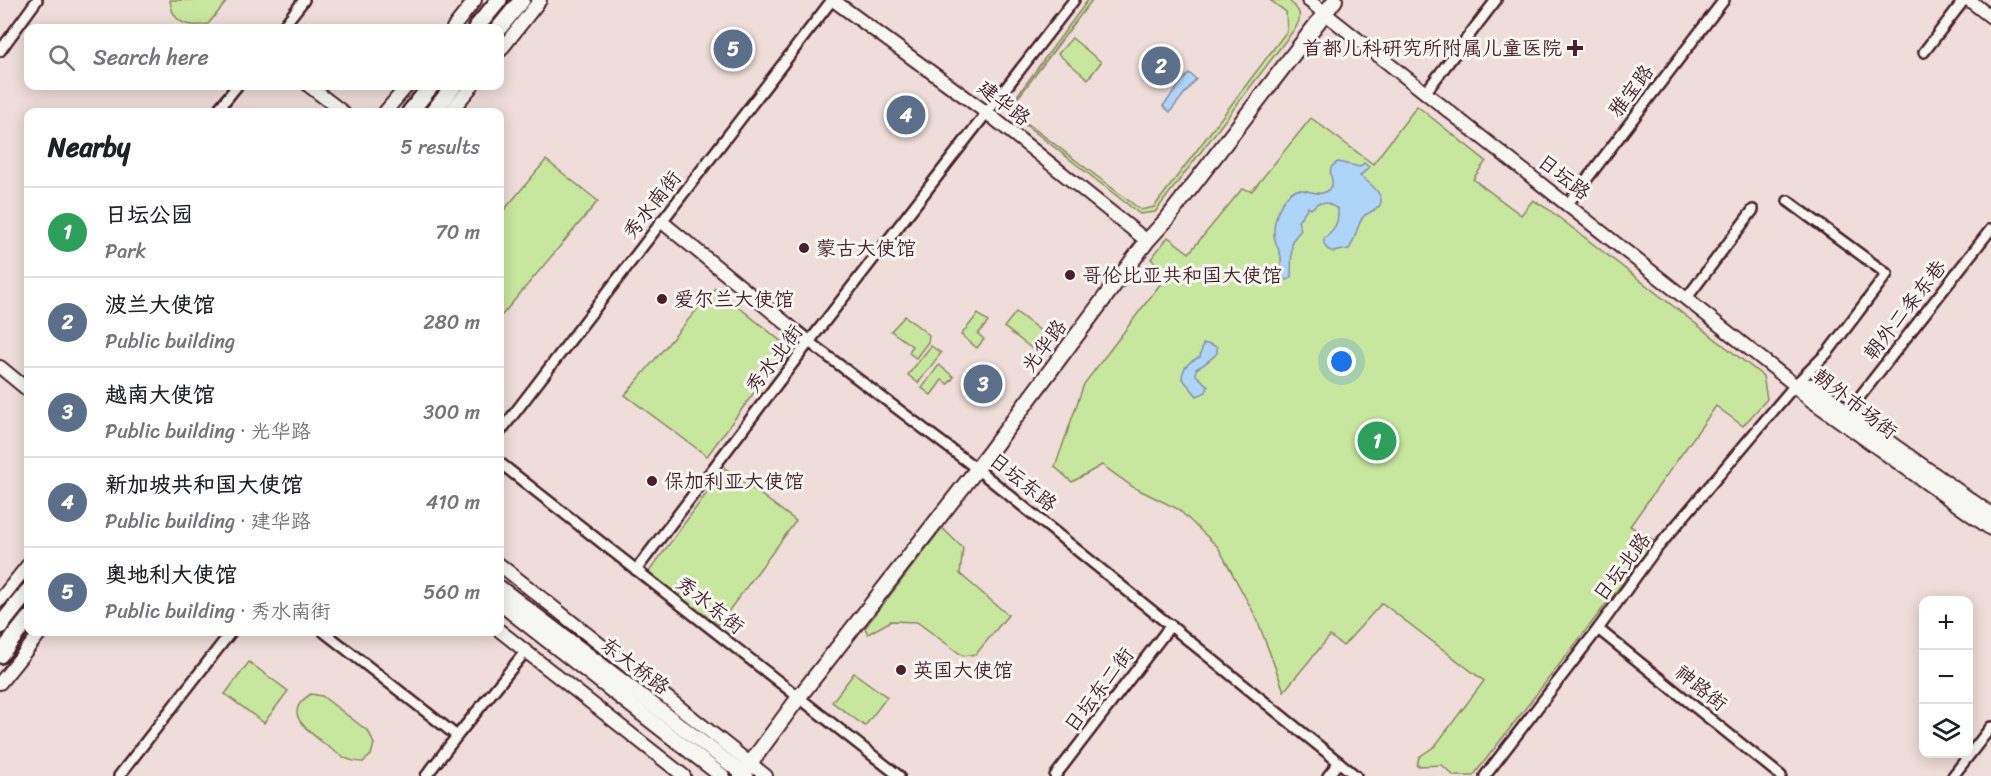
<!DOCTYPE html>
<meta charset="utf-8">
<style>
:root{--surface:#fff;--page:#f6f6f6;--text:#202124;--muted:#757577;--line:#e0e0e0;--accent:#7c3aed}
body{margin:0;font-family:Sriracha,"LXGW WenKai TC",sans-serif;background:var(--page);color:var(--text)}
.controls{position:absolute;right:18px;bottom:18px;display:grid;overflow:hidden;border-radius:12px;box-shadow:0 3px 15px #0003}
.controls button{width:54px;height:54px;display:grid;place-items:center;padding:0;border:0;border-bottom:2px solid var(--line);background:var(--surface);color:var(--text);font:30px sans-serif}
.you{position:absolute;left:1342px;top:362px;width:21px;height:21px;margin:-15px;border:4px solid #fff;border-radius:50%;background:#1a73e8;box-shadow:0 0 0 9px #1a73e833}
.badge{display:grid;place-items:center;width:39px;height:39px;border-radius:50%;background:var(--accent);color:#fff;font-size:20px;font-weight:700}
.pin{position:absolute;translate:-50% -50%;border:3px solid #fff;box-shadow:0 2px 6px #0006}
.list{margin:0;padding:0;list-style:none}
h2{display:flex;justify-content:space-between;align-items:center;height:78px;margin:0;padding:0 24px;font-size:26px}
h2 small{font-size:20px;font-weight:400;color:var(--muted)}
.list li{display:grid;grid-template-columns:39px 1fr auto;gap:18px;align-items:center;box-sizing:border-box;height:90px;padding:0 24px;border-top:2px solid var(--line)}
.list b{display:block;font-size:22px;white-space:nowrap}
.list p{margin:0;font-size:20px;white-space:nowrap;color:var(--muted)}
.list em{font-size:20px;font-style:normal;color:var(--muted)}
.icon{flex:none;width:33px;height:33px;fill:none;stroke:currentColor;stroke-width:2;stroke-linecap:round;stroke-linejoin:round}
.map{position:relative;flex:none;width:1991px;height:776px;overflow:hidden}
.search{position:absolute;background:var(--surface);box-shadow:0 3px 15px #0003;left:24px;top:24px;width:480px;height:66px;display:flex;align-items:center;gap:15px;box-sizing:border-box;padding:0 21px;border-radius:12px;color:var(--muted);font-size:22px}
.panel{position:absolute;background:var(--surface);box-shadow:0 3px 15px #0003;left:24px;top:108px;width:480px;height:528px;border-radius:12px}
.map>svg:first-child{display:block}
</style>
<div class="map">
<svg width="1991" height="776" viewBox="0 0 1991 776">
<rect width="100%" height="100%" fill="#eeddd8"/>
<filter id="ink" filterUnits="userSpaceOnUse"><feTurbulence type="fractalNoise" baseFrequency=".0167" numOctaves="2"/><feDisplacementMap in="SourceGraphic" scale="12" xChannelSelector="R" yChannelSelector="G"/><feConvolveMatrix kernelMatrix="1 2 1 2 8 2 1 2 1" color-interpolation-filters="sRGB"/></filter>
<g filter="url(#ink)">
<g fill="#c8e79e" stroke="#898364" stroke-width="1.5">
<path d="M170 0H228L208 24C187 28 172 23 170 0Z"/>
<path d="M1088 0H1092L1017 99 1019 117 1141 210 1154 207 1287 31 1286 12 1270 0H1288C1299 9 1303 15 1296 27L1155 212 1140 214 1017 118 1014 100Z"/>
<polygon points="1072,38 1101,62 1088,79 1058,54"/>
<polygon points="1417,106 1486,161 1473,179 1521,215 1533,200 1548,209 1763,376 1767,399 1743,426 1716,406 1630,526 1655,541 1473,776 1454,776 1442,765 1417,766 1419,757 1435,746 1484,681 1382,603 1343,646 1330,636 1284,691 1257,619 1218,547 1178,509 1133,487 1102,465 1072,482 1055,467 1084,384 1168,274 1151,259 1168,237 1189,253 1242,189 1252,191 1311,118 1373,164"/>
<polygon points="546,160 598,201 502,315 500,313 500,215"/>
<polygon points="715,288 788,347 707,456 625,395"/>
<polygon points="1016,312 1051,339 1039,354 1004,327"/>
<polygon points="978,314 988,322 978,334 984,339 977,348 961,335"/>
<polygon points="905,316 929,335 928,342 916,358 909,353 912,346 891,331"/>
<polygon points="931,346 941,353 918,383 908,375"/>
<polygon points="939,365 954,377 948,384 942,380 931,395 922,388"/>
<polygon points="725,468 796,521 718,625 648,573"/>
<polygon points="942,528 963,548 960,574 1008,615 976,654 963,656 917,622 891,621 868,634 865,628"/>
<polygon points="249,662 288,691 264,723 225,694"/>
<polygon points="854,673 887,697 865,726 832,702"/>
<path d="M311 694 322 696 369 732 374 744 371 755 363 762C345 762 336 752 322 742 304 727 282 712 311 694Z"/>
</g>
<g fill="#aed5f8" stroke="#868ca6" stroke-width="1.5">
<polygon points="1189,73 1196,79 1170,112 1163,106"/>
<path d="M1338 162 1360 167 1364 163 1369 167 1360 176C1369 182 1391 199 1376 209 1371 212 1367 213 1363 217 1356 227 1356 239 1349 249L1333 252 1327 249 1324 244V239C1334 229 1339 224 1338 209L1327 203H1318L1311 209 1308 207 1298 221 1301 230 1292 241 1291 277 1288 280 1284 279C1278 273 1282 265 1281 257 1280 250 1276 246 1275 240 1271 225 1279 203 1290 193 1302 183 1318 201 1329 189 1339 180 1321 171 1338 162Z"/>
<path d="M1203 344H1209L1217 347V353C1212 359 1202 366 1196 369V375L1208 386 1206 392 1197 396 1182 378C1183 366 1190 361 1200 357Z"/>
</g>
<g fill="none" stroke-linecap="round" stroke-linejoin="round">
<defs>
<g id="minor">
<polyline points="282,28 304,0"/>
<polyline points="0,51 37,0"/>
<polyline points="1924,52 1964,0"/>
<polyline points="1425,93 1496,0"/>
<polyline points="216,112 237,86"/>
<polyline points="1567,205 1724,0"/>
<polyline points="1686,299 1753,210"/>
<polyline points="809,342 977,469 1356,776"/>
<polyline points="1847,413 1991,229"/>
<polyline points="500,432 832,0"/>
<polyline points="500,463 899,776"/>
<polyline points="636,570 809,342 1074,0"/>
<polyline points="1598,629 1781,776"/>
<polyline points="324,632 457,736 525,652"/>
<polyline points="119,776 231,632"/>
<polyline points="426,776 457,736"/>
<polyline points="1055,776 1171,625"/>
<polyline points="1328,776 1339,762"/>
<polyline points="1485,776 1598,629 1653,553 1795,385 1828,352 1887,274 1788,201"/>
<polyline points="1953,776 1991,727"/>
</g>
<g id="tertiary">
<polyline points="833,0 987,113 1147,241"/>
<polyline points="1308,0 1795,385"/>
<polyline points="1969,0 1991,17"/>
<polyline points="453,28 475,0"/>
<polyline points="500,51 540,0"/>
<polyline points="309,86 343,112"/>
<polyline points="385,112 407,86"/>
<polyline points="450,112 472,86"/>
<polyline points="662,222 809,342"/>
<polyline points="0,367 28,390"/>
<polyline points="500,565 766,776"/>
<polyline points="0,600 28,565"/>
<polyline points="500,631 684,776"/>
<polyline points="0,683 41,632"/>
</g>
<g id="secondary">
<polyline points="1795,385 1808,397 1991,528"/>
<polyline points="1795,385 1815,386 1847,413 1991,515"/>
<polyline points="500,588 746,776"/>
<polyline points="500,603 722,776"/>
<polyline points="741,776 799,697 977,469 1147,241 1167,219 1335,0"/>
</g>
<g id="trunk">
<polyline points="476,28 499,0"/>
<polyline points="499,28 522,0"/>
<polyline points="410,112 431,86"/>
<polyline points="433,112 454,86"/>
<polyline points="0,626 28,591"/>
<polyline points="0,655 28,619"/>
</g>
</defs>
<use href="#minor" stroke="#4a1f2b" stroke-width="14"/>
<use href="#tertiary" stroke="#4a1f2b" stroke-width="16"/>
<use href="#secondary" stroke="#4a1f2b" stroke-width="18"/>
<use href="#trunk" stroke="#4a1f2b" stroke-width="20"/>
<use href="#minor" stroke="#f6f6f2" stroke-width="9"/>
<use href="#tertiary" stroke="#f6f6f2" stroke-width="12"/>
<use href="#secondary" stroke="#f6f6f2" stroke-width="14"/>
<use href="#trunk" stroke="#f6f6f2" stroke-width="15"/>
</g>
</g>
<g fill="#4a1f2b" stroke="#f6f6f2" stroke-width="2">
<path d="M1572 39h6v6h6v6h-6v6h-6v-6h-6v-6h6z"/>
<circle cx="804" cy="248" r="6"/>
<circle cx="1070" cy="275" r="6"/>
<circle cx="662" cy="299" r="6"/>
<circle cx="652" cy="481" r="6"/>
<circle cx="901" cy="670" r="6"/>
</g>
<g text-anchor="middle" dominant-baseline="central" stroke-width="6" stroke-linejoin="round" paint-order="stroke">
<g font-size="20" fill="#4a1f2b" stroke="#f6f6f2" text-anchor="start">
<text x="1562" y="48" text-anchor="end">首都儿科研究所附属儿童医院</text>
<text x="816" y="248">蒙古大使馆</text>
<text x="1082" y="275">哥伦比亚共和国大使馆</text>
<text x="674" y="299">爱尔兰大使馆</text>
<text x="664" y="481">保加利亚大使馆</text>
<text x="913" y="670">英国大使馆</text>
</g>
<g font-size="20" fill="#4a1f2b" stroke="#f6f6f2">
<text transform="translate(1631 91) rotate(-53)">雅宝路</text>
<text transform="translate(1004 103) rotate(38)">建华路</text>
<text transform="translate(1564 177) rotate(38)">日坛路</text>
<text transform="translate(652 205) rotate(-52)">秀水南街</text>
<text transform="translate(1905 310) rotate(-52)">朝外二条东巷</text>
<text transform="translate(1044 346) rotate(-53)">光华路</text>
<text transform="translate(774 359) rotate(-53)">秀水北街</text>
<text transform="translate(1855 404) rotate(38)">朝外市场街</text>
<text transform="translate(1023 482) rotate(39)">日坛东路</text>
<text transform="translate(1622 567) rotate(-53)">日坛北路</text>
<text transform="translate(710 605) rotate(38)">秀水东街</text>
<text transform="translate(635 666) rotate(37)">东大桥路</text>
<text transform="translate(1701 688) rotate(39)">神路街</text>
<text transform="translate(1099 690) rotate(-53)">日坛东二街</text>
</g>
</g>
</svg>
<div class="controls">
<button>+</button>
<button>−</button>
<button><svg class="icon" aria-label="layers" viewBox="0 0 24 24"><path d="M12 4l9 5-9 5-9-5zM3 14l9 5 9-5"/></svg></button>
</div>
<div class="you"></div>
<div class="pin badge" style="left:1377px;top:441px;background:#2e9e5b">1</div>
<div class="pin badge" style="left:1161px;top:66px;background:#5c6f8a">2</div>
<div class="pin badge" style="left:983px;top:384px;background:#5c6f8a">3</div>
<div class="pin badge" style="left:906px;top:115px;background:#5c6f8a">4</div>
<div class="pin badge" style="left:733px;top:49px;background:#5c6f8a">5</div>
<div class="search"><svg class="icon" aria-label="search" viewBox="0 0 24 24"><circle cx="10" cy="10" r="6"/><path d="M15 15l6 6"/></svg>Search here</div>
<section class="panel">
<h2>Nearby<small>5 results</small></h2>
<ul class="list">
<li><span class="badge" style="background:#2e9e5b">1</span><div><b>日坛公园</b><p>Park</p></div><em>70 m</em></li>
<li><span class="badge" style="background:#5c6f8a">2</span><div><b>波兰大使馆</b><p>Public building</p></div><em>280 m</em></li>
<li><span class="badge" style="background:#5c6f8a">3</span><div><b>越南大使馆</b><p>Public building · 光华路</p></div><em>300 m</em></li>
<li><span class="badge" style="background:#5c6f8a">4</span><div><b>新加坡共和国大使馆</b><p>Public building · 建华路</p></div><em>410 m</em></li>
<li><span class="badge" style="background:#5c6f8a">5</span><div><b>奥地利大使馆</b><p>Public building · 秀水南街</p></div><em>560 m</em></li>
</ul>
</section>
</div>
